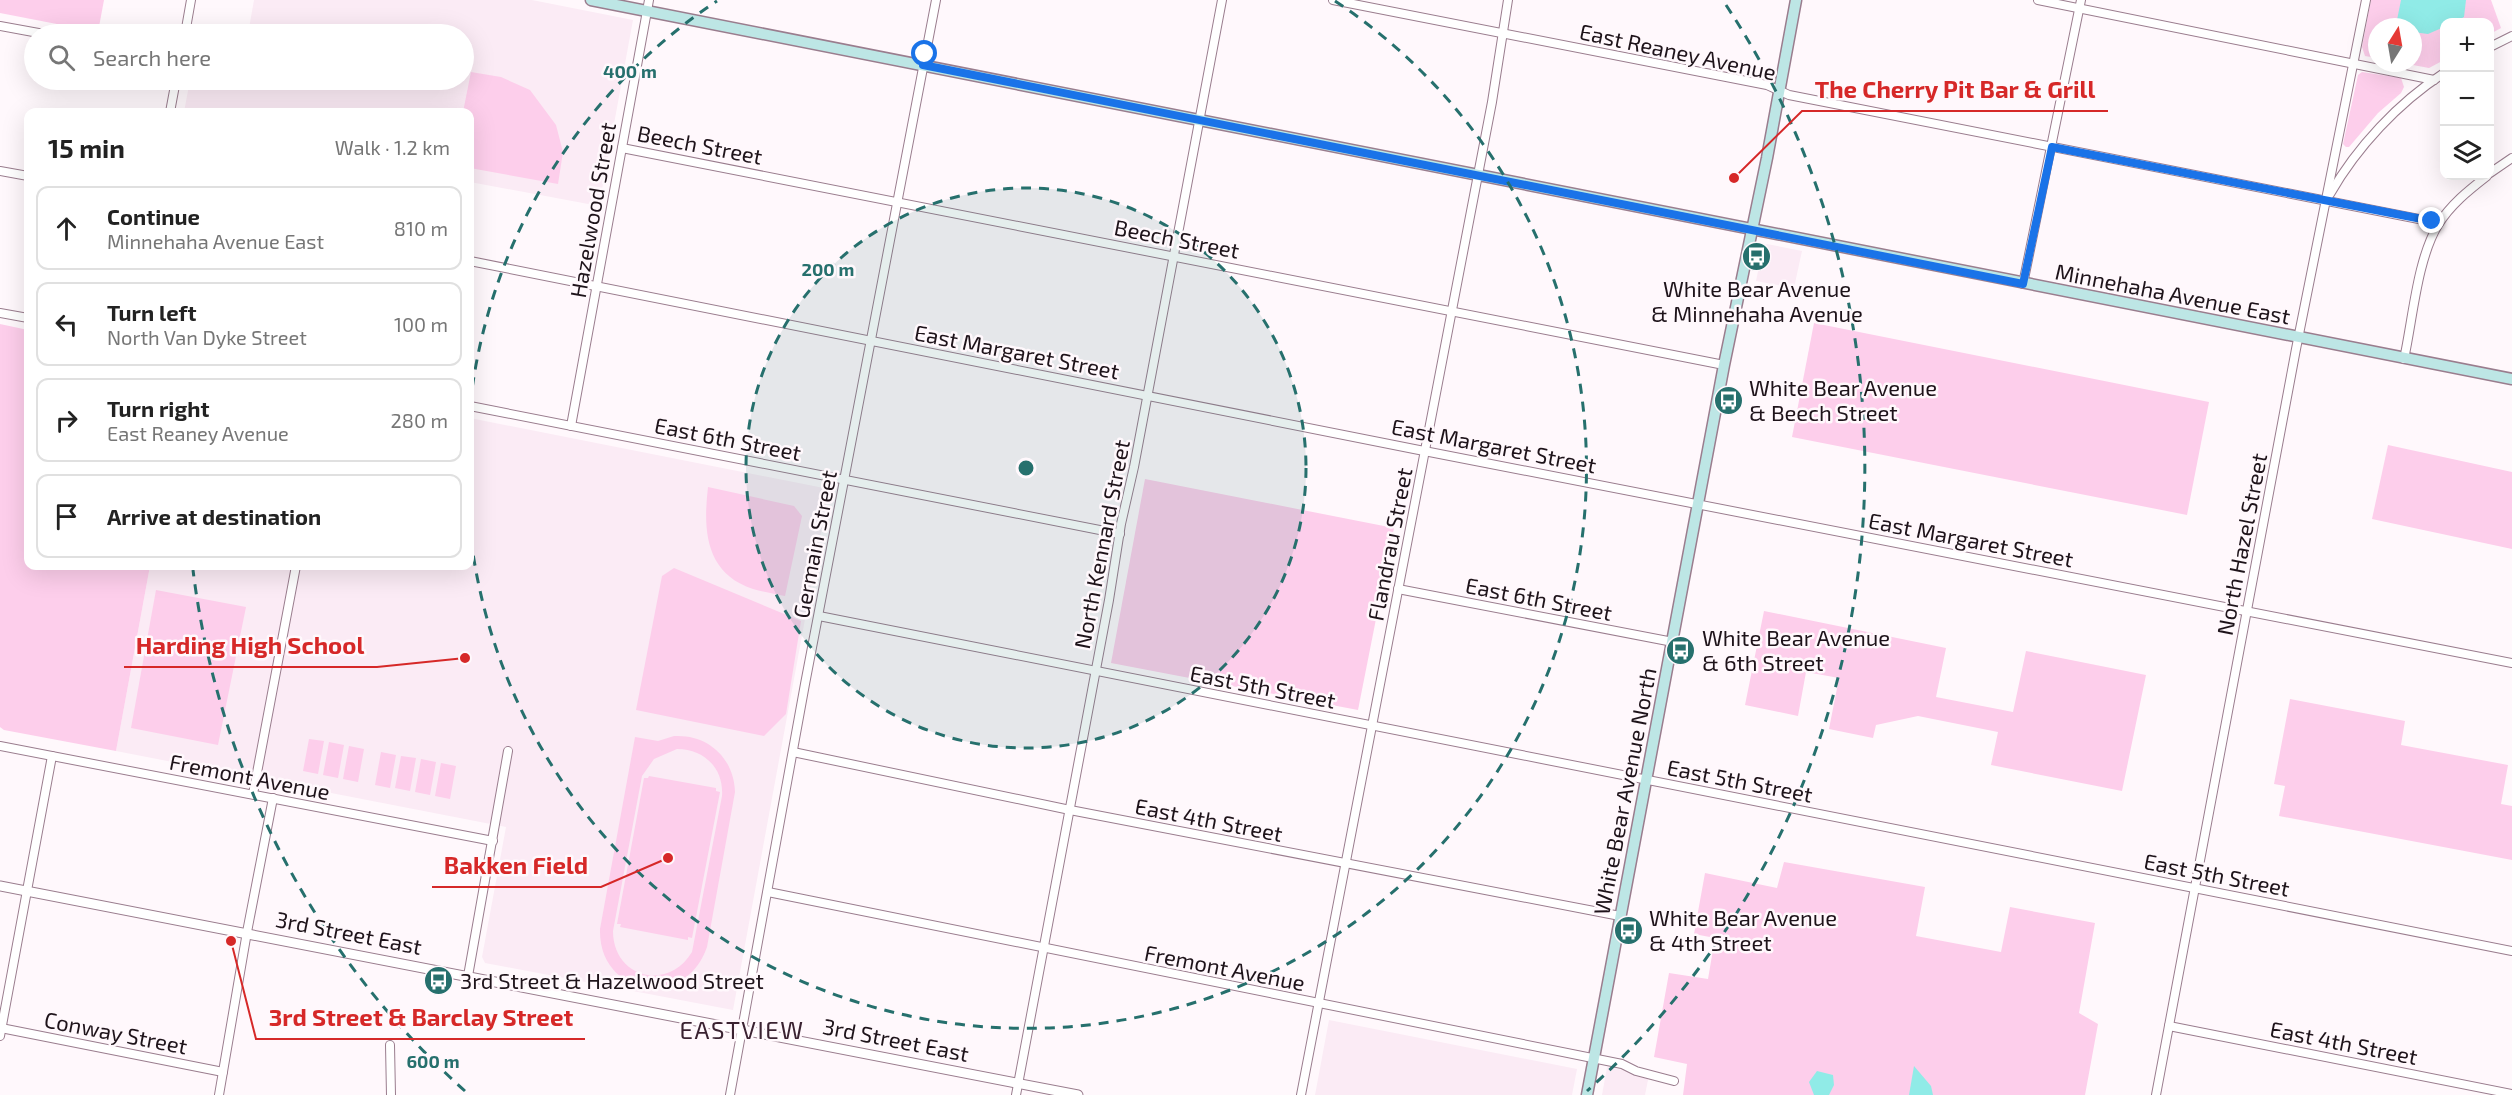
<!DOCTYPE html>
<meta charset="utf-8">
<style>
:root{--surface:#fff;--page:#f2f2f2;--text:#222;--muted:#767676;--line:#e0e0e0}
body{margin:0;font-family:"Exo 2",sans-serif;background:var(--page);color:var(--text)}
.controls{position:absolute;right:18px;top:18px;display:grid;overflow:hidden;border-radius:12px;box-shadow:0 6px 24px #0002}
.controls button{width:54px;height:54px;display:grid;place-items:center;padding:0;border:0;border-bottom:2px solid var(--line);background:var(--surface);color:var(--text);font:30px sans-serif}
.compass{position:absolute;left:2368px;top:18px;width:54px;height:54px;border-radius:50%;background:var(--surface);box-shadow:0 6px 24px #0002;rotate:11deg}
.stop{position:absolute;width:18px;height:18px;margin:-14px;border:4px solid #1a73e8;border-radius:50%;background:#fff}
.stop.end{background:#1a73e8;border-color:#fff;box-shadow:0 2px 6px #0008}
.list{margin:0;padding:0;list-style:none}
h2{display:flex;justify-content:space-between;align-items:center;height:78px;margin:0;padding:0 24px;font-size:26px}
h2 small{font-size:20px;font-weight:400;color:var(--muted)}
.list li{display:grid;grid-template-columns:39px 1fr auto;gap:18px;align-items:center;box-sizing:border-box;height:84px;margin:0 12px 12px;padding:0 12px;border:2px solid var(--line);border-radius:12px}
.list b{display:block;font-size:22px;white-space:nowrap}
.list p{margin:0;font-size:20px;white-space:nowrap;color:var(--muted)}
.list em{font-size:20px;font-style:normal;color:var(--muted)}
.icon{flex:none;width:33px;height:33px;fill:none;stroke:currentColor;stroke-width:2;stroke-linecap:round;stroke-linejoin:round}
.map{position:relative;flex:none;width:2512px;height:1095px;overflow:hidden}
.search{position:absolute;background:var(--surface);box-shadow:0 6px 24px #0002;left:24px;top:24px;width:450px;height:66px;display:flex;align-items:center;gap:15px;box-sizing:border-box;padding:0 21px;border-radius:33px;color:var(--muted);font-size:22px}
.panel{position:absolute;background:var(--surface);box-shadow:0 6px 24px #0002;left:24px;top:108px;width:450px;height:462px;border-radius:12px}
.map>svg:first-child{display:block}
</style>
<div class="map">
<svg width="2512" height="1095" viewBox="0 0 2512 1095">
<rect width="100%" height="100%" fill="#fff8fc"/>
<g fill="#fbebf5">
<polygon points="254,0 532,0 633,20 599,206 470,182 470,112 184,112 190,80 464,80 464,34 248,34"/>
<polygon points="1767,244 1802,251 1794,288 1756,281 1763,247"/>
<polygon points="470,418 829,489 733,1010 485,963 482,957 506,827 116,751 150,566 470,566"/>
<polygon points="1329,1020 1577,1069 1572,1095 1315,1095"/>
<polygon points="1607,1067 1649,1075 1645,1095 1602,1095"/>
</g>
<g fill="#fdceeb" fill-rule="evenodd">
<polygon points="0,0 104,0 98,32 0,13"/>
<polygon points="2371,0 2491,0 2501,28 2490,34 2490,22 2444,22 2444,60 2429,68 2402,63 2413,63 2413,27 2377,27 2377,58 2365,56 2362,47"/>
<polygon points="471,72 501,77 530,90 556,125 563,152 558,184 470,168 470,112 463,112"/>
<polygon points="2362,72 2401,78 2404,87 2401,93 2378,113 2349,147 2346,147 2343,144 2358,75"/>
<polygon points="1814,323 2209,402 2187,515 1792,437"/>
<polygon points="0,324 28,330 28,566 150,566 116,751 4,730 0,727"/>
<polygon points="2388,445 2512,472 2512,549 2372,519"/>
<polygon points="1145,479 1394,528 1358,710 1111,663"/>
<path d="M708 487 794 506 802 516 785 596C775 594 764 592 753 589 705 573 703 530 708 487Z"/>
<polygon points="674,568 801,621 786,714 764,736 636,710 662,576"/>
<polygon points="156,590 246,607 218,745 131,728"/>
<polygon points="1764,611 1946,648 1936,697 2013,712 2026,651 2146,675 2122,791 1991,765 1998,732 1918,716 1876,725 1873,738 1829,729 1839,678 1806,672 1798,716 1745,705"/>
<polygon points="2290,699 2405,721 2401,745 2508,765 2501,804 2512,806 2512,860 2279,816 2285,786 2274,784"/>
<path d="M674 736C708 734 734 758 735 792L707 947C685 1011 598 996 600 929L635 737 658 741ZM677 749C704 749 724 768 722 796L692 952C668 992 613 978 613 931L642 776 654 759Z"/>
<polygon points="309,739 324,741 318,774 303,771"/>
<polygon points="329,742 344,745 338,778 323,775"/>
<polygon points="349,746 364,749 358,782 343,779"/>
<polygon points="381,752 396,755 390,788 375,785"/>
<polygon points="401,756 416,758 410,791 395,788"/>
<polygon points="421,759 436,762 430,795 415,792"/>
<polygon points="441,763 456,766 450,799 435,796"/>
<polygon points="649,776 716,788 716,791 720,792 692,938 688,937 688,940 620,927 621,924 617,924 644,778 648,778"/>
<polygon points="1784,862 1925,887 1916,936 2001,952 2010,907 2095,923 2079,1013 2098,1024 2085,1095 1683,1095 1687,1064 1654,1057 1669,973 1708,979 1715,938 1694,934 1705,873 1777,888"/>
</g>
<g fill="#90ebe7">
<polygon points="2401,0 2466,0 2464,17 2454,22 2444,22 2444,27 2428,34 2413,32 2413,27 2396,25"/>
<polygon points="1914,1066 1931,1086 1933,1095 1909,1095"/>
<polygon points="1817,1071 1833,1075 1834,1085 1829,1095 1814,1095 1809,1082"/>
</g>
<g fill="none" stroke-linecap="round" stroke-linejoin="round">
<defs>
<g id="minor">
<polyline points="1333,0 1767,85 1789,95 2439,223"/>
<polyline points="2038,0 2434,80"/>
<polyline points="0,26 44,34"/>
<polyline points="185,34 191,0"/>
<polyline points="2490,47 2512,36"/>
<polyline points="170,112 176,80"/>
<polyline points="622,148 1724,365"/>
<polyline points="0,171 28,176"/>
<polyline points="2490,173 2512,158"/>
<path d="M2330 194C2357 147 2398 103 2444 73"/>
<polyline points="470,261 1414,449 2512,663"/>
<polyline points="2023,284 2081,0"/>
<polyline points="0,313 28,318"/>
<path d="M2404 359C2413 318 2417 260 2438 225 2450 205 2469 190 2487 176"/>
<polyline points="470,406 1120,534"/>
<polyline points="571,426 649,0"/>
<polyline points="1398,589 1673,642"/>
<polyline points="819,616 2512,951"/>
<polyline points="0,746 493,841"/>
<polyline points="793,752 1070,810 1620,916"/>
<polyline points="253,794 296,566"/>
<polyline points="768,892 1622,1064 1636,1071 1674,1081"/>
<polyline points="468,976 508,751"/>
<polyline points="2169,1026 2512,1094"/>
<polyline points="1,1028 223,1072"/>
<polyline points="0,1036 52,756"/>
<polyline points="390,1045 391,1095"/>
<polyline points="219,1095 247,932 273,798"/>
<polyline points="730,1095 805,684 936,0"/>
<polyline points="1016,1095 1109,600 1121,524 1134,467 1222,0"/>
<polyline points="1301,1095 1492,102 1508,0"/>
<polyline points="2156,1095 2296,349 2366,0"/>
</g>
<polyline id="tertiary" points="0,886 1078,1095"/>
<g id="secondary">
<polyline points="591,0 2512,379"/>
<polyline points="1587,1095 1724,365 1767,158 1796,0"/>
</g>
</defs>
<use href="#minor" stroke="#9a7d8e" stroke-width="10"/>
<use href="#tertiary" stroke="#9a7d8e" stroke-width="11"/>
<use href="#secondary" stroke="#9a7d8e" stroke-width="13"/>
<use href="#minor" stroke="#fff" stroke-width="8"/>
<use href="#tertiary" stroke="#fff" stroke-width="9"/>
<use href="#secondary" stroke="#bde6e5" stroke-width="10"/>
</g>
<g fill="none" stroke-linecap="round" stroke-linejoin="round">
<polyline stroke="#1a73e8" stroke-width="8" points="925,54 923,65 2023,284 2052,147 2432,221"/>
</g>
<circle cx="1026" cy="468" r="280" fill="#26706d" fill-opacity=".12"/>
<g fill="none" stroke="#26706d" stroke-width="3" stroke-dasharray="10 8">
<circle cx="1026" cy="468" r="280"/>
<path d="M470 405A560 560 0 0 1 717 1M1335 1A560 560 0 1 1 470 531"/>
<path d="M465 1091A839 839 0 0 1 193 570M1726 5A839 839 0 0 1 1587 1091"/>
</g>
<defs>
<symbol id="bus-disc" viewBox="-11 -11 22 22"><circle r="9.5" fill="#26706d" stroke="#fff8fc"/><path d="M-5-6H5V4H4V6H2V4H-2V6H-4V4H-5ZM-3.5-4V0h7V-4ZM-3.5 1.2v1.5H-2V1.2ZM2 1.2v1.5H3.5V1.2Z" fill="#fff"/></symbol>
</defs>
<g fill-rule="evenodd">
<use href="#bus-disc" x="1740" y="240" width="33" height="33"/>
<use href="#bus-disc" x="1712" y="384" width="33" height="33"/>
<use href="#bus-disc" x="1664" y="634" width="33" height="33"/>
<use href="#bus-disc" x="1612" y="914" width="33" height="33"/>
<use href="#bus-disc" x="422" y="964" width="33" height="33"/>
</g>
<g text-anchor="middle" dominant-baseline="central" stroke-width="5" stroke-linejoin="round" paint-order="stroke">
<g font-size="22" fill="#1e131a" stroke="#fff8fc">
<text transform="translate(1678 51) rotate(12)">East Reaney Avenue</text>
<text transform="translate(700 144) rotate(11)">Beech Street</text>
<text transform="translate(592 210) rotate(-80)">Hazelwood Street</text>
<text transform="translate(1177 238) rotate(11)">Beech Street</text>
<text transform="translate(2173 293) rotate(11)">Minnehaha Avenue East</text>
<text transform="translate(1017 351) rotate(11)">East Margaret Street</text>
<text transform="translate(728 438) rotate(11)">East 6th Street</text>
<text transform="translate(1494 445) rotate(11)">East Margaret Street</text>
<text transform="translate(1971 539) rotate(11)">East Margaret Street</text>
<text transform="translate(814 544) rotate(-79)">Germain Street</text>
<text transform="translate(1101 544) rotate(-79)">North Kennard Street</text>
<text transform="translate(1389 544) rotate(-79)">Flandrau Street</text>
<text transform="translate(2241 544) rotate(-79)">North Hazel Street</text>
<text transform="translate(1539 598) rotate(11)">East 6th Street</text>
<text transform="translate(1263 686) rotate(11)">East 5th Street</text>
<text transform="translate(250 776) rotate(11)">Fremont Avenue</text>
<text transform="translate(1740 780) rotate(11)">East 5th Street</text>
<text transform="translate(1624 791) rotate(-79)">White Bear Avenue North</text>
<text transform="translate(1209 819) rotate(11)">East 4th Street</text>
<text transform="translate(2217 874) rotate(11)">East 5th Street</text>
<text transform="translate(349 932) rotate(11)">3rd Street East</text>
<text transform="translate(1225 967) rotate(11)">Fremont Avenue</text>
<text transform="translate(116 1032) rotate(11)">Conway Street</text>
<text transform="translate(896 1039) rotate(11)">3rd Street East</text>
<text transform="translate(2344 1042) rotate(11)">East 4th Street</text>
</g>
<g font-size="22" fill="#1e131a" stroke="#fff8fc" text-anchor="start">
<text x="1757" y="288" text-anchor="middle">White Bear Avenue<tspan x="1757" dy="25">&amp; Minnehaha Avenue</tspan></text>
<text x="1749" y="387">White Bear Avenue<tspan x="1749" dy="25">&amp; Beech Street</tspan></text>
<text x="1702" y="637">White Bear Avenue<tspan x="1702" dy="25">&amp; 6th Street</tspan></text>
<text x="1649" y="917">White Bear Avenue<tspan x="1649" dy="25">&amp; 4th Street</tspan></text>
<text x="460" y="980">3rd Street &amp; Hazelwood Street</text>
</g>
<g font-size="24" letter-spacing="1.5" fill="#3a2231" stroke="#fff8fc">
<text x="742" y="1029">EASTVIEW</text>
</g>
</g>
<circle cx="1026" cy="468" r="9" fill="#26706d" stroke="#fff8fc" stroke-width="3"/>
<g font-size="18" text-anchor="middle" font-weight="bold" fill="#26706d" stroke="#fff8fc" stroke-width="5" stroke-linejoin="round" paint-order="stroke">
<text x="630" y="78">400 m</text>
<text x="828" y="276">200 m</text>
<text x="433" y="1068">600 m</text>
</g>
<path fill="none" stroke="#d62828" stroke-width="2" d="M1734 178L1802 111H2108M465 658L377 667H124M668 858L601 887H432M231 941L256 1039H585"/>
<g fill="#d62828" stroke="#fff8fc" stroke-width="2">
<circle cx="1734" cy="178" r="6"/>
<circle cx="465" cy="658" r="6"/>
<circle cx="668" cy="858" r="6"/>
<circle cx="231" cy="941" r="6"/>
</g>
<g font-size="24" text-anchor="middle" font-weight="bold" fill="#d62828" stroke="#fff8fc" stroke-width="5" stroke-linejoin="round" paint-order="stroke">
<text x="1955" y="98">The Cherry Pit Bar &amp; Grill</text>
<text x="250" y="654">Harding High School</text>
<text x="516" y="874">Bakken Field</text>
<text x="421" y="1026">3rd Street &amp; Barclay Street</text>
</g>
</svg>
<div class="controls">
<button>+</button>
<button>−</button>
<button><svg class="icon" aria-label="layers" viewBox="0 0 24 24"><path d="M12 4l9 5-9 5-9-5zM3 14l9 5 9-5"/></svg></button>
</div>
<svg class="compass" viewBox="-18 -18 36 36"><path d="M0-13l5 13h-10z" fill="#e53935"/><path d="M0 13l5-13h-10z" fill="#767676"/></svg>
<div class="stop" style="left:925px;top:54px"></div>
<div class="stop end" style="left:2432px;top:221px"></div>
<div class="search"><svg class="icon" aria-label="search" viewBox="0 0 24 24"><circle cx="10" cy="10" r="6"/><path d="M15 15l6 6"/></svg>Search here</div>
<section class="panel">
<h2>15 min<small>Walk · 1.2 km</small></h2>
<ul class="list">
<li><svg class="icon" aria-label="ahead" viewBox="0 0 24 24"><path d="M12 20V5M6 11l6-6 6 6"/></svg><div><b>Continue</b><p>Minnehaha Avenue East</p></div><em>810 m</em></li>
<li><svg class="icon" aria-label="left" viewBox="0 0 24 24"><path d="M17 20v-9H6M10 6l-5 5 5 5"/></svg><div><b>Turn left</b><p>North Van Dyke Street</p></div><em>100 m</em></li>
<li><svg class="icon" aria-label="right" viewBox="0 0 24 24"><path d="M7 20v-9h11M14 6l5 5-5 5"/></svg><div><b>Turn right</b><p>East Reaney Avenue</p></div><em>280 m</em></li>
<li><svg class="icon" aria-label="arrive" viewBox="0 0 24 24"><path d="M6 21V4h12l-3 4 3 4H6"/></svg><div><b>Arrive at destination</b></div></li>
</ul>
</section>
</div>
